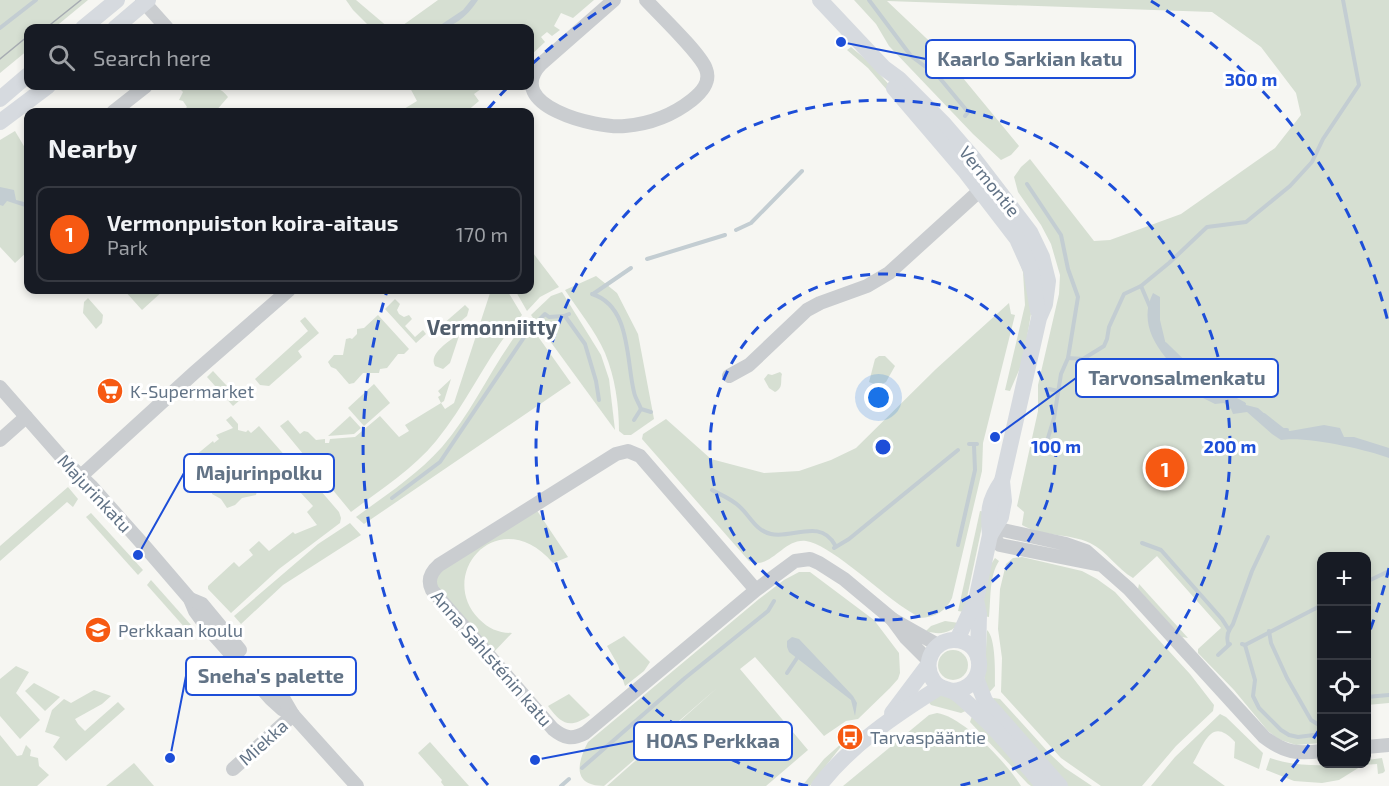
<!DOCTYPE html>
<meta charset="utf-8">
<style>
:root{--surface:#171b24;--page:#20242c;--text:#f1f3f6;--muted:#9ea1a6;--line:#363941;--accent:#f65912}
body{margin:0;font-family:"Exo 2",sans-serif;background:var(--page);color:var(--text)}
.controls{position:absolute;right:18px;bottom:18px;display:grid;overflow:hidden;border-radius:12px;box-shadow:0 3px 9px #0003}
.controls button{width:54px;height:54px;display:grid;place-items:center;padding:0;border:0;border-bottom:2px solid var(--line);background:var(--surface);color:var(--text);font:30px sans-serif}
.you{position:absolute;left:879px;top:398px;width:21px;height:21px;margin:-15px;border:4px solid #fff;border-radius:50%;background:#1a73e8;box-shadow:0 0 0 9px #1a73e833}
.badge{display:grid;place-items:center;width:39px;height:39px;border-radius:50%;background:var(--accent);color:#fff;font-size:20px;font-weight:700}
.pin{position:absolute;translate:-50% -50%;border:3px solid #fff;box-shadow:0 2px 6px #0006}
.list{margin:0;padding:0;list-style:none}
h2{display:flex;justify-content:space-between;align-items:center;height:78px;margin:0;padding:0 24px;font-size:26px}
h2 small{font-size:20px;font-weight:400;color:var(--muted)}
.list li{display:grid;grid-template-columns:39px 1fr auto;gap:18px;align-items:center;box-sizing:border-box;height:96px;margin:0 12px 12px;padding:0 12px;border:2px solid var(--line);border-radius:12px}
.list b{display:block;font-size:22px;white-space:nowrap}
.list p{margin:0;font-size:20px;white-space:nowrap;color:var(--muted)}
.list em{font-size:20px;font-style:normal;color:var(--muted)}
.icon{flex:none;width:33px;height:33px;fill:none;stroke:currentColor;stroke-width:2;stroke-linecap:round;stroke-linejoin:round}
.map{position:relative;flex:none;width:1389px;height:786px;overflow:hidden}
.search{position:absolute;background:var(--surface);box-shadow:0 3px 9px #0003;left:24px;top:24px;width:510px;height:66px;display:flex;align-items:center;gap:15px;box-sizing:border-box;padding:0 21px;border-radius:12px;color:var(--muted);font-size:22px}
.panel{position:absolute;background:var(--surface);box-shadow:0 3px 9px #0003;left:24px;top:108px;width:510px;height:186px;border-radius:12px}
.map>svg:first-child{display:block}
</style>
<div class="map">
<svg width="1389" height="786" viewBox="0 0 1389 786">
<rect width="100%" height="100%" fill="#f6f6f2"/>
<g fill="#d6dfd2">
<polygon points="0,0 88,0 54,28 28,28 28,50 0,73"/>
<polygon points="346,0 356,0 389,28 371,28 353,10"/>
<polygon points="438,0 594,0 573,18 561,13 554,26 560,30 552,36 547,32 541,37 545,42 530,56 530,28 399,28"/>
<path d="M854 0H1389V703L1367 705 1366 556H1322L1321 743 1296 745 1278 739 1268 731 1234 690 1198 653V649L1221 628 1157 556 1133 578C1117 569 1107 551 1090 543 1069 533 1042 537 1022 525L1024 512 1017 506 1038 411V385L1059 294 1060 275 1051 244 1041 225 1018 192 1014 177 1021 167 1030 159 1094 241 1110 240 1181 214 1275 148 1301 115 1296 93 1261 47 1212 12 887 1 944 55 1019 146 1011 155 1001 160 973 134 889 46 876 24Z"/>
<polygon points="851,47 869,62 891,87 887,90 868,68 847,50"/>
<path d="M185 86C200 85 218 83 228 97L215 112H182L187 107 183 101 179 100 183 92 181 90Z"/>
<polygon points="409,86 485,86 474,94 479,101 466,112 399,112 417,101"/>
<polygon points="15,131 28,153 28,251 15,263 0,247 0,140"/>
<polygon points="530,249 559,287 540,297 527,311 515,290 530,290"/>
<polygon points="1017,255 1024,261 1031,314 1023,361 1010,391 1005,390 1025,305 1023,272"/>
<path d="M596 276 617 293 638 334 654 419 631 435H624L619 431C619 405 615 377 605 353 595 330 578 310 565 290Z"/>
<polygon points="124,290 164,290 142,310"/>
<path d="M491 290H507L522 315C488 353 469 401 436 441 413 469 380 490 351 512L280 426 288 420 300 434 304 431 308 432 316 440 325 439V443H329L330 439 355 437 380 416 399 437 409 431 405 425 441 403 438 397 441 395 438 391 451 379 444 401 441 403 445 409 454 403Z"/>
<polygon points="562,292 601,355 609,379 615,430 531,315 551,296"/>
<polygon points="88,298 103,315 102,323 96,329 83,313 84,302"/>
<polygon points="395,299 400,304 397,310 399,314 404,317 409,315 412,319 405,326 415,337 423,330 426,334 416,343 385,309"/>
<path d="M1009 303 1011 314 1015 315 983 443 982 471 952 598C946 611 936 617 920 618 911 612 902 607 893 600 874 586 828 544 806 541 783 538 771 571 749 561L642 439 643 434 666 419 711 459 764 473 799 471 831 460 856 448 936 369Z"/>
<polygon points="465,305 469,309 467,316 448,332 442,325"/>
<polygon points="378,315 409,349 404,354 398,354 387,368 380,369 379,373 363,373 354,383 349,384 336,369 331,367 328,362 334,355 343,355 346,339 350,338 352,339 357,334 357,329 364,328"/>
<polygon points="305,317 319,333 298,351 302,357 269,386 260,385 255,379 308,331 300,321"/>
<path d="M527 321 571 383 364 524 356 517C386 495 417 475 442 447 475 409 494 360 527 321Z"/>
<path d="M460 333 450 363 443 369 435 366C428 353 450 341 460 333Z"/>
<polygon points="879,356 885,356 895,366 886,382 879,386 869,382 875,359"/>
<polygon points="213,371 240,400 233,406 207,377"/>
<path d="M780 372 782 374C780 380 784 388 775 392L769 388 764 379 768 374 772 375Z"/>
<polygon points="374,384 390,403 364,426 348,408"/>
<polygon points="231,416 238,424 238,430 246,432 248,430 251,433 259,426 294,466 287,472 289,475 273,489 266,489 264,485 256,487 257,491 256,495 242,498 235,505 227,508 221,499 212,494 212,485 190,460 213,441 214,443 219,439 216,435 233,428 226,420"/>
<polygon points="350,416 361,428 354,434 328,436"/>
<polygon points="314,483 339,512 341,518 340,523 279,569 231,613 208,589 208,586 234,562 239,567 253,555 249,550 259,541 269,551 293,532 295,534 317,525 307,512 313,506 300,492"/>
<polygon points="68,487 78,499 73,507 67,502 0,561 0,546"/>
<path d="M536 509 568 557 553 563C499 501 435 574 479 619 489 629 499 633 512 633L491 655 434 591 436 573Z"/>
<polygon points="980,511 985,512 964,612 958,611"/>
<polygon points="91,513 143,570 138,575 86,517"/>
<polygon points="350,523 361,535 283,585 241,624 234,616 318,544"/>
<polygon points="1022,557 1082,571 1097,579 1115,592 1190,674 1214,705 1213,711 1176,746 1142,786 1101,786 1061,758 1001,692 1002,658 998,629 1000,589 1006,564 1013,558"/>
<path d="M995 558 999 561C989 576 991 599 989 617L983 616C984 598 984 573 995 558Z"/>
<path d="M799 572H810L874 620 899 653 900 673 898 679 890 688 858 719 846 721 824 736 755 657 740 669 808 750 766 786H607L717 688 604 786C572 786 577 763 588 742L759 599 784 580Z"/>
<polygon points="151,580 191,625 186,629 147,585"/>
<polygon points="1139,584 1188,638 1182,637 1138,589"/>
<path d="M945 621 959 623C950 634 939 635 926 631L931 626Z"/>
<path d="M987 630C996 638 995 673 995 686L987 695 984 685Z"/>
<polygon points="624,636 650,662 644,671 625,686 618,665 607,646"/>
<circle cx="953" cy="665" r="15"/>
<polygon points="16,666 29,672 16,693 40,720 20,739 0,716 0,679"/>
<polygon points="34,683 60,697 45,711 25,691"/>
<polygon points="94,690 111,696 102,704 75,719 78,724 85,731 118,702 125,709 66,761 53,747 60,737 45,732 52,710 64,699 71,703"/>
<path d="M569 694 590 715C570 729 562 725 548 706Z"/>
<polygon points="942,695 950,697 968,710 961,713 931,705 927,700"/>
<polygon points="994,698 1000,699 1050,754 1065,768 1092,786 1067,786 990,700"/>
<path d="M937 713C962 716 1008 764 1021 786H843L929 715Z"/>
<path d="M1220 714 1226 717 1263 753 1259 769 1234 758 1235 742C1211 715 1204 745 1193 763L1225 786H1151L1175 757Z"/>
<polygon points="972,716 1039,786 1031,786 1028,784 970,722"/>
<polygon points="0,735 17,756 22,755 26,745 31,750 30,756 38,758 39,766 49,775 37,786 0,786"/>
<polygon points="430,742 469,786 444,786 441,782 442,780 418,753"/>
<polygon points="842,743 843,744 810,786 802,786 824,759"/>
<path d="M1270 758C1300 769 1334 764 1366 764L1367 760 1382 758 1385 771 1383 773 1378 774 1377 764 1363 765 1339 780 1322 783 1294 781 1266 770Z"/>
<polygon points="134,763 154,786 106,786"/>
</g>
<g fill="#c3cdd2">
<path d="M471 0H478C469 14 454 29 436 28L463 10Z"/>
<polygon points="0,187 14,190 16,200 28,203 28,208 7,201 3,206 0,205"/>
<path d="M1153 293 1160 297V320L1166 345 1206 384 1246 405 1258 408 1283 430 1290 431 1324 425 1340 428 1344 437H1354L1389 448V458C1365 449 1305 436 1281 440L1272 434 1247 412 1233 414 1231 409 1224 403 1215 404 1201 397 1199 390C1172 366 1133 333 1153 293Z"/>
<polygon points="792,637 799,639 853,696 857,703 855,716 851,700 789,652 787,647 787,641"/>
</g>
<g fill="none" stroke-linecap="round" stroke-linejoin="round">
<g stroke="#c3cdd2" stroke-width="4">
<polyline points="869,0 911,56 938,76 968,112 965,116"/>
<polyline points="0,28 36,0"/>
<polyline points="1027,184 1061,235 1068,269 1078,297 1068,358 1061,374 1054,418 1044,451"/>
<polyline points="736,230 751,223 802,171"/>
<polyline points="647,259 725,235"/>
<polyline points="1141,286 1150,307"/>
<path d="M592 294C631 306 626 360 634 392 635 398 639 403 641 409L651 412"/>
<polyline points="593,294 631,268"/>
<polyline points="565,316 585,344 596,381 599,400"/>
<polyline points="1165,344 1206,384 1244,404"/>
<polyline points="1068,358 1083,359 1104,346 1107,339 1109,327 1124,294 1141,286 1169,263 1207,227 1246,222 1290,186 1312,162 1323,139 1359,85 1343,0"/>
<polyline points="1049,389 1058,391"/>
<polyline points="1264,415 1283,430 1287,430"/>
<polyline points="634,420 641,409"/>
<polyline points="969,444 977,444"/>
<path d="M712 490C721 495 732 499 740 507 750 516 756 531 771 534 793 539 820 518 835 545"/>
<polyline points="392,498 440,462 529,330 545,314 549,317 564,316 569,314"/>
<polyline points="1142,543 1161,550 1222,619 1229,630"/>
<polyline points="958,545 975,470 974,446"/>
<polyline points="834,548 849,539 958,450"/>
<polyline points="1366,582 1389,571"/>
<polyline points="1269,631 1271,643 1287,678 1311,720 1322,727"/>
<path d="M1228 644C1226 636 1228 631 1233 624L1252 571 1268 537"/>
<polyline points="1242,644 1245,645 1322,605"/>
<polyline points="1245,645 1255,680 1253,696 1259,708 1281,730 1289,735 1298,737 1322,734"/>
<polyline points="1218,655 1230,644"/>
<polyline points="787,673 797,658"/>
<polyline points="1366,697 1389,695"/>
<polyline points="582,768 685,678 768,611 774,601"/>
<polyline points="561,786 569,779"/>
</g>
<g stroke="#cacdd0" stroke-width="14">
<polyline points="142,0 167,28"/>
<path d="M614 0 541 64C502 105 596 129 625 126 649 124 673 115 692 100 702 92 711 82 706 69 701 54 659 14 646 0"/>
<polyline points="113,112 146,86"/>
<polyline points="729,376 749,365 807,310 820,303 867,286 889,273 987,184"/>
<polyline points="0,387 64,460 91,486 147,549 190,599 195,611 206,626 271,699 282,709 293,715"/>
<polyline points="0,440 26,417"/>
<polyline points="81,476 194,373 289,290"/>
<path d="M1101 565 1000 545 990 535 1003 530 1066 544 1086 551 1129 589 1264 737C1285 753 1297 754 1322 751"/>
<path d="M756 590 640 456 628 451 616 454 439 565C431 572 427 580 432 590L553 729C564 738 572 740 585 733L756 590 795 561 810 559 819 563 844 579 892 619"/>
<polyline points="190,599 202,604 240,650"/>
<polyline points="929,661 906,638 892,619 938,645"/>
<polyline points="253,664 279,691 293,715 357,786"/>
<polyline points="1366,747 1389,745"/>
<polyline points="233,769 293,715"/>
</g>
<g stroke="#d6dadf" stroke-width="16">
<polyline points="820,0 884,68 899,79 944,124 975,160 1030,232 1042,257 1048,281 1045,304 1039,318 1002,481 1004,501 1001,517 990,535 976,600 979,614 978,657"/>
<polyline points="83,28 117,0"/>
<polyline points="115,28 148,0"/>
<polyline points="894,88 964,170 1017,239 1031,270 1038,311"/>
<polyline points="0,99 28,75"/>
<polyline points="0,122 48,86"/>
<path d="M990 535C988 512 988 501 1002 481"/>
<polyline points="957,640 975,601"/>
<polyline points="976,678 985,701 1060,786"/>
<path d="M952 691C989 689 987 639 953 640 933 641 922 663 933 680 938 688 944 688 952 691 959 694 967 703 973 708 999 731 1021 759 1044 786"/>
<polyline points="892,713 928,665"/>
<path d="M819 786C850 745 897 714 940 687"/>
</g>
<g stroke="#a7acb2" stroke-width="1.5">
<polyline points="46,28 81,0"/>
<polyline points="0,59 28,36"/>
</g>
</g>
<g fill="none" stroke="#1d4ed8" stroke-width="3" stroke-dasharray="10 8">
<circle cx="883" cy="447" r="173"/>
<path d="M808 786A347 347 0 1 1 958 786"/>
<path d="M1389 568A520 520 0 0 1 1367 638M1319 730A520 520 0 0 1 1278 785M488 785A520 520 0 0 1 387 291M488 109A520 520 0 0 1 509 86M532 64A520 520 0 0 1 615 1M1151 1A520 520 0 0 1 1389 326"/>
</g>
<defs>
<symbol id="supermarket-disc" viewBox="-11 -11 22 22"><circle r="9.5" fill="#f65912" stroke="#fff"/><path d="M-6-5.5h2.5l.6 2H6L4.5 2H-2.5L-4.4-4H-6ZM-1.5 3.2a1.3 1.3 0 1 0 .1 0ZM3 3.2a1.3 1.3 0 1 0 .1 0Z" fill="#fff"/></symbol>
<symbol id="school-disc" viewBox="-11 -11 22 22"><circle r="9.5" fill="#f65912" stroke="#fff"/><path d="M0-5L7-2L0 1L-7-2ZM-4 1L0 2.5L4 1V4Q0 6-4 4Z" fill="#fff"/></symbol>
<symbol id="bus-disc" viewBox="-11 -11 22 22"><circle r="9.5" fill="#f65912" stroke="#fff"/><path d="M-5-6H5V4H4V6H2V4H-2V6H-4V4H-5ZM-3.5-4V0h7V-4ZM-3.5 1.2v1.5H-2V1.2ZM2 1.2v1.5H3.5V1.2Z" fill="#fff"/></symbol>
</defs>
<g fill-rule="evenodd">
<use href="#supermarket-disc" x="95" y="376" width="30" height="30"/>
<use href="#school-disc" x="83" y="615" width="30" height="30"/>
<use href="#bus-disc" x="835" y="722" width="30" height="30"/>
</g>
<g text-anchor="middle" dominant-baseline="central" stroke-width="6" stroke-linejoin="round" paint-order="stroke">
<g font-size="18" fill="#627386" stroke="#fff">
<text transform="translate(990 181) rotate(51)">Vermontie</text>
<text transform="translate(95 493) rotate(47)">Majurinkatu</text>
<text transform="translate(492 658) rotate(49)">Anna Sahlsténin katu</text>
<text transform="translate(263 742) rotate(-42)">Miekka</text>
</g>
<g font-size="18" fill="#627386" stroke="#fff" text-anchor="start">
<text x="130" y="391">K-Supermarket</text>
<text x="118" y="630">Perkkaan koulu</text>
<text x="870" y="737">Tarvaspääntie</text>
</g>
<g font-size="21" font-weight="bold" fill="#505d6b" stroke="#fff">
<text x="492" y="326">Vermonniitty</text>
</g>
</g>
<circle cx="883" cy="447" r="9" fill="#1d4ed8" stroke="#fff" stroke-width="3"/>
<g font-size="18" text-anchor="middle" font-weight="bold" fill="#1d4ed8" stroke="#fff" stroke-width="6" stroke-linejoin="round" paint-order="stroke">
<text x="1251" y="86">300 m</text>
<text x="1056" y="453">100 m</text>
<text x="1230" y="453">200 m</text>
</g>
<path fill="none" stroke="#1d4ed8" stroke-width="2" d="M841 42L926 59M995 437L1076 378M138 555L184 473M170 758L186 676M535 760L634 741"/>
<g fill="#1d4ed8" stroke="#fff" stroke-width="2">
<circle cx="841" cy="42" r="6"/>
<circle cx="995" cy="437" r="6"/>
<circle cx="138" cy="555" r="6"/>
<circle cx="170" cy="758" r="6"/>
<circle cx="535" cy="760" r="6"/>
</g>
<g fill="#fff" stroke="#1d4ed8" stroke-width="2">
<rect x="926" y="40" width="209" height="38" rx="6"/>
<rect x="1076" y="359" width="202" height="38" rx="6"/>
<rect x="184" y="454" width="150" height="38" rx="6"/>
<rect x="186" y="657" width="170" height="38" rx="6"/>
<rect x="634" y="722" width="158" height="38" rx="6"/>
</g>
<g font-size="20" text-anchor="middle" font-weight="bold" fill="#627386">
<text x="1030" y="66">Kaarlo Sarkian katu</text>
<text x="1177" y="385">Tarvonsalmenkatu</text>
<text x="259" y="480">Majurinpolku</text>
<text x="271" y="683">Sneha's palette</text>
<text x="713" y="748">HOAS Perkkaa</text>
</g>
</svg>
<div class="controls">
<button>+</button>
<button>−</button>
<button><svg class="icon" aria-label="locate" viewBox="0 0 24 24"><circle cx="12" cy="12" r="6"/><path d="M12 2v4M12 18v4M2 12h4M18 12h4"/></svg></button>
<button><svg class="icon" aria-label="layers" viewBox="0 0 24 24"><path d="M12 4l9 5-9 5-9-5zM3 14l9 5 9-5"/></svg></button>
</div>
<div class="you"></div>
<div class="pin badge" style="left:1165px;top:468px">1</div>
<div class="search"><svg class="icon" aria-label="search" viewBox="0 0 24 24"><circle cx="10" cy="10" r="6"/><path d="M15 15l6 6"/></svg>Search here</div>
<section class="panel">
<h2>Nearby<small></small></h2>
<ul class="list">
<li><span class="badge">1</span><div><b>Vermonpuiston koira-aitaus</b><p>Park</p></div><em>170 m</em></li>
</ul>
</section>
</div>
